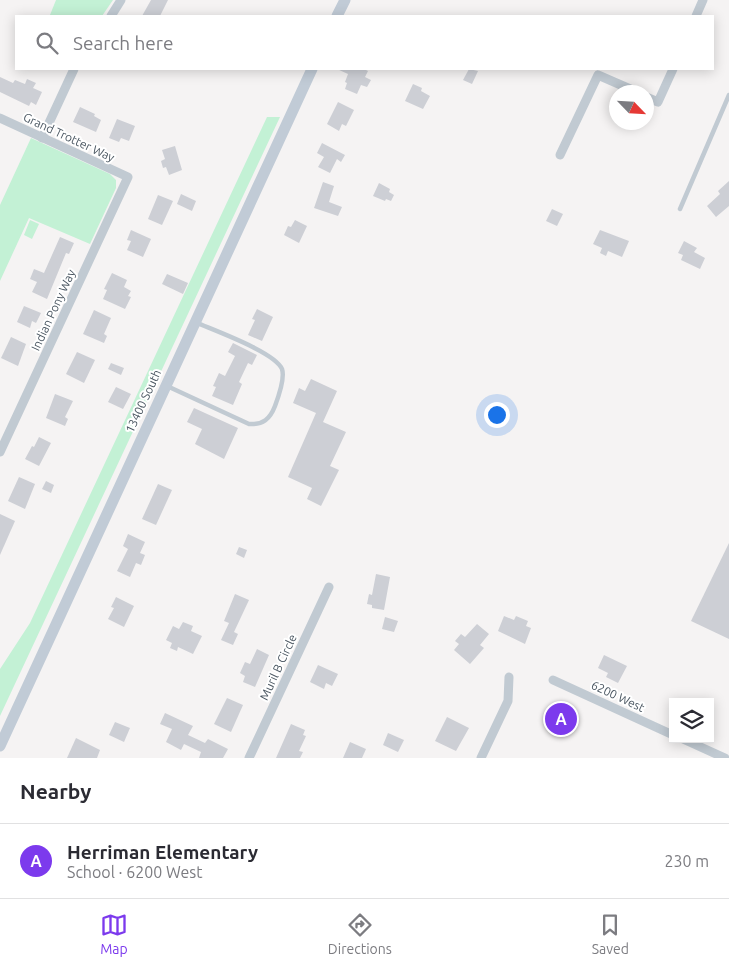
<!DOCTYPE html>
<meta charset="utf-8">
<style>
:root{--surface:#fff;--page:#f2f2f3;--text:#2b2b33;--muted:#7c7c81;--line:#e1e1e2;--accent:#7c3aed}
body{margin:0;font-family:Ubuntu,sans-serif;background:var(--page);color:var(--text)}
.controls{position:absolute;right:15px;bottom:15px;display:grid;overflow:hidden;border-radius:0px;box-shadow:0 2px 12px #0003}
.controls button{width:45px;height:45px;display:grid;place-items:center;padding:0;border:0;border-bottom:1px solid var(--line);background:var(--surface);color:var(--text);font:25px sans-serif}
.compass{position:absolute;left:609px;top:85px;width:45px;height:45px;border-radius:50%;background:var(--surface);box-shadow:0 2px 12px #0003;rotate:115deg}
.you{position:absolute;left:496px;top:414px;width:18px;height:18px;margin:-12px;border:4px solid #fff;border-radius:50%;background:#1a73e8;box-shadow:0 0 0 8px #1a73e833}
.badge{display:grid;place-items:center;width:32px;height:32px;border-radius:50%;background:var(--accent);color:#fff;font-size:16px;font-weight:700}
.pin{position:absolute;translate:-50% -50%;border:2px solid #fff;box-shadow:0 1px 5px #0006}
.list{margin:0;padding:0;list-style:none}
h2{display:flex;justify-content:space-between;align-items:center;height:65px;margin:0;padding:0 20px;font-size:21px}
h2 small{font-size:16px;font-weight:400;color:var(--muted)}
.list li{display:grid;grid-template-columns:32px 1fr auto;gap:15px;align-items:center;box-sizing:border-box;height:75px;padding:0 20px;border-top:1px solid var(--line)}
.list b{display:block;font-size:19px;white-space:nowrap}
.list p{margin:0;font-size:16px;white-space:nowrap;color:var(--muted)}
.list em{font-size:16px;font-style:normal;color:var(--muted)}
.icon{flex:none;width:28px;height:28px;fill:none;stroke:currentColor;stroke-width:2;stroke-linecap:round;stroke-linejoin:round}
.map{position:relative;flex:none;width:729px;height:758px;overflow:hidden}
.search{position:absolute;background:var(--surface);box-shadow:0 2px 12px #0003;left:15px;right:15px;top:15px;height:55px;display:flex;align-items:center;gap:12px;box-sizing:border-box;padding:0 18px;border-radius:0px;color:var(--muted);font-size:19px}
.sheet{height:140px;background:var(--surface)}
nav{display:flex;justify-content:space-around;align-items:center;box-sizing:border-box;height:70px;border-top:1px solid var(--line);background:var(--surface);font-size:14px;color:var(--muted)}
nav a{display:grid;justify-items:center;gap:2px}
nav .on{color:var(--accent)}
.map>svg:first-child{display:block}
</style>
<div class="map">
<svg width="729" height="758" viewBox="0 0 729 758">
<rect width="100%" height="100%" fill="#f5f3f3"/>
<g fill="#c3f1d5">
<polygon points="56,0 113,0 102,16 53,16 50,15"/>
<polygon points="267,117 280,117 0,716 0,669 30,623"/>
<polygon points="31,138 110,174 116,180 116,188 90,244 29,218 0,281 0,205"/>
<polygon points="30,220 39,224 32,239 24,235"/>
</g>
<g fill="#cdcfd5">
<polygon points="151,0 168,0 160,16 142,16"/>
<polygon points="337,69 364,69 368,71 365,77 371,80 367,87 361,85 357,94 345,89 347,83 345,82 348,74"/>
<polygon points="469,69 478,71 472,84 463,80"/>
<polygon points="0,77 13,83 15,80 25,84 27,79 36,83 33,88 42,92 36,105 31,102 29,106 0,92"/>
<polygon points="413,84 422,88 421,91 430,96 423,109 405,101"/>
<polygon points="338,102 354,110 346,126 342,124 339,131 327,124"/>
<polygon points="80,107 95,114 94,116 101,120 96,132 73,122"/>
<polygon points="117,119 135,126 129,141 121,138 119,142 109,138"/>
<polygon points="322,143 345,155 341,162 337,159 330,173 318,167 324,157 317,153"/>
<polygon points="175,146 182,170 169,175 166,167 163,168 161,161 165,159 162,150"/>
<polygon points="729,181 729,206 716,217 707,206 720,194 718,191"/>
<polygon points="323,182 334,186 329,202 342,207 338,216 314,208"/>
<polygon points="379,183 390,189 389,192 394,195 391,201 386,199 385,201 373,196"/>
<polygon points="181,194 196,201 192,211 177,204"/>
<polygon points="158,195 173,201 162,225 148,219"/>
<polygon points="552,209 563,214 557,226 546,221"/>
<polygon points="295,220 307,226 299,243 284,235 288,226 291,227"/>
<polygon points="131,230 151,239 143,257 127,250 131,241 127,240"/>
<polygon points="600,230 629,241 622,257 608,251 606,256 600,253 602,248 593,244"/>
<polygon points="60,237 74,243 69,254 66,253 47,299 32,292 37,282 30,279 34,269 44,273"/>
<polygon points="684,241 697,248 694,252 705,258 700,269 681,260 683,255 678,253"/>
<polygon points="112,273 127,280 124,287 131,291 128,296 131,297 125,309 103,299 107,290 104,289"/>
<polygon points="167,274 188,283 183,294 162,284"/>
<polygon points="24,306 41,313 36,323 32,321 30,328 17,322"/>
<polygon points="257,309 273,317 262,341 248,335 255,320 252,319"/>
<polygon points="94,310 111,318 104,334 107,336 104,343 83,334"/>
<polygon points="11,337 26,344 18,366 1,358"/>
<polygon points="233,343 257,355 252,365 248,363 239,382 242,384 233,405 212,396 216,387 213,386 219,373 225,376 235,356 228,352"/>
<polygon points="77,352 95,360 84,383 66,374"/>
<polygon points="111,363 124,368 121,375 108,369"/>
<polygon points="311,379 337,391 323,422 346,432 330,466 339,470 321,506 307,499 312,488 288,477 316,413 293,403 299,388 305,391"/>
<polygon points="116,387 131,394 123,409 108,402"/>
<polygon points="55,394 73,401 65,417 68,419 65,426 46,418"/>
<polygon points="194,408 238,428 224,459 195,444 202,429 187,422"/>
<polygon points="39,437 51,443 39,466 25,459 32,446 34,447"/>
<polygon points="19,477 35,484 25,509 8,501"/>
<polygon points="46,481 54,485 51,493 42,489"/>
<polygon points="158,484 172,490 156,525 142,519"/>
<polygon points="0,514 15,521 0,555"/>
<polygon points="128,534 145,542 140,553 145,555 141,565 136,563 130,577 117,571 128,549 123,546"/>
<polygon points="729,543 729,639 691,621"/>
<polygon points="239,547 247,550 244,558 236,554"/>
<polygon points="376,574 390,577 384,610 372,608 372,605 367,604 369,594 372,595"/>
<polygon points="235,594 249,600 234,632 238,634 233,645 221,640 229,623 224,621"/>
<polygon points="116,597 134,606 124,627 108,619 114,608 111,607"/>
<polygon points="504,616 514,620 516,616 528,621 526,626 531,628 525,644 498,631"/>
<polygon points="385,617 398,621 394,632 382,629"/>
<polygon points="183,622 193,626 191,631 202,636 193,654 178,647 177,651 170,648 172,643 166,640 173,626 179,629"/>
<polygon points="477,624 489,634 480,645 484,648 470,664 454,650 459,644 455,641 461,634 465,637"/>
<polygon points="257,649 269,655 255,687 243,682 245,676 240,673 245,662 250,664"/>
<polygon points="604,655 627,666 618,683 606,677 608,673 598,668"/>
<polygon points="318,665 338,674 332,686 326,683 324,689 310,682"/>
<polygon points="227,698 243,705 231,732 214,724"/>
<polygon points="165,713 193,726 188,735 205,743 208,739 228,749 223,758 199,758 201,752 184,744 181,750 166,742 172,729 160,724"/>
<polygon points="447,717 469,728 456,751 435,741"/>
<polygon points="115,722 130,728 124,742 109,735"/>
<polygon points="291,724 305,730 303,735 306,736 299,751 303,752 300,758 276,758"/>
<polygon points="388,733 404,740 398,752 383,745"/>
<polygon points="76,738 100,750 97,758 67,758"/>
<polygon points="350,742 366,749 362,758 343,758"/>
</g>
<g fill="none" stroke-linecap="round" stroke-linejoin="round">
<g stroke="#c1cad2" stroke-width="4.5">
<polyline points="680,209 729,95"/>
<path d="M167 386 249 424C263 425 270 419 275 406 278 398 285 378 282 369 275 352 213 330 195 322"/>
</g>
<g stroke="#c1cad2" stroke-width="9">
<polyline points="111,16 121,0"/>
<polyline points="696,16 703,0"/>
<polyline points="646,97 658,102 673,69"/>
<polyline points="0,118 128,177 0,452"/>
<polyline points="42,138 74,69"/>
<polyline points="560,155 598,75 637,92"/>
<polyline points="553,680 673,735"/>
<polyline points="683,739 725,758"/>
<polyline points="249,758 329,587"/>
<polyline points="481,758 508,701 509,677"/>
</g>
<g stroke="#c1cbd6" stroke-width="11">
<polyline points="337,16 345,0"/>
<polyline points="0,746 312,69"/>
</g>
</g>
<g text-anchor="middle" dominant-baseline="central" stroke-width="4" stroke-linejoin="round" paint-order="stroke">
<g font-size="12" fill="#4a5661" stroke="#fff">
<text transform="translate(69 137) rotate(25)">Grand Trotter Way</text>
<text transform="translate(53 310) rotate(-65)">Indian Pony Way</text>
<text transform="translate(143 401) rotate(-65)">13400 South</text>
<text transform="translate(278 667) rotate(-65)">Muril B Circle</text>
<text transform="translate(618 696) rotate(25)">6200 West</text>
</g>
</g>
</svg>
<div class="controls">
<button><svg class="icon" aria-label="layers" viewBox="0 0 24 24"><path d="M12 4l9 5-9 5-9-5zM3 14l9 5 9-5"/></svg></button>
</div>
<svg class="compass" viewBox="-18 -18 36 36"><path d="M0-13l5 13h-10z" fill="#e53935"/><path d="M0 13l5-13h-10z" fill="#7c7c81"/></svg>
<div class="you"></div>
<div class="pin badge" style="left:561px;top:719px">A</div>
<div class="search"><svg class="icon" aria-label="search" viewBox="0 0 24 24"><circle cx="10" cy="10" r="6"/><path d="M15 15l6 6"/></svg>Search here</div>
</div>
<section class="sheet">
<h2>Nearby<small></small></h2>
<ul class="list">
<li><span class="badge">A</span><div><b>Herriman Elementary</b><p>School · 6200 West</p></div><em>230 m</em></li>
</ul>
</section>
<nav>
<a class="on"><svg class="icon" aria-label="map" viewBox="0 0 24 24"><path d="M3 6l6-2 6 2 6-2v14l-6 2-6-2-6 2zM9 4v14M15 6v14"/></svg>Map</a>
<a><svg class="icon" aria-label="directions" viewBox="0 0 24 24"><path d="M12 3l9 9-9 9-9-9zM9 14v-3h6M13 9l2 2-2 2"/></svg>Directions</a>
<a><svg class="icon" aria-label="saved" viewBox="0 0 24 24"><path d="M7 4h10v16l-5-4-5 4z"/></svg>Saved</a>
</nav>
